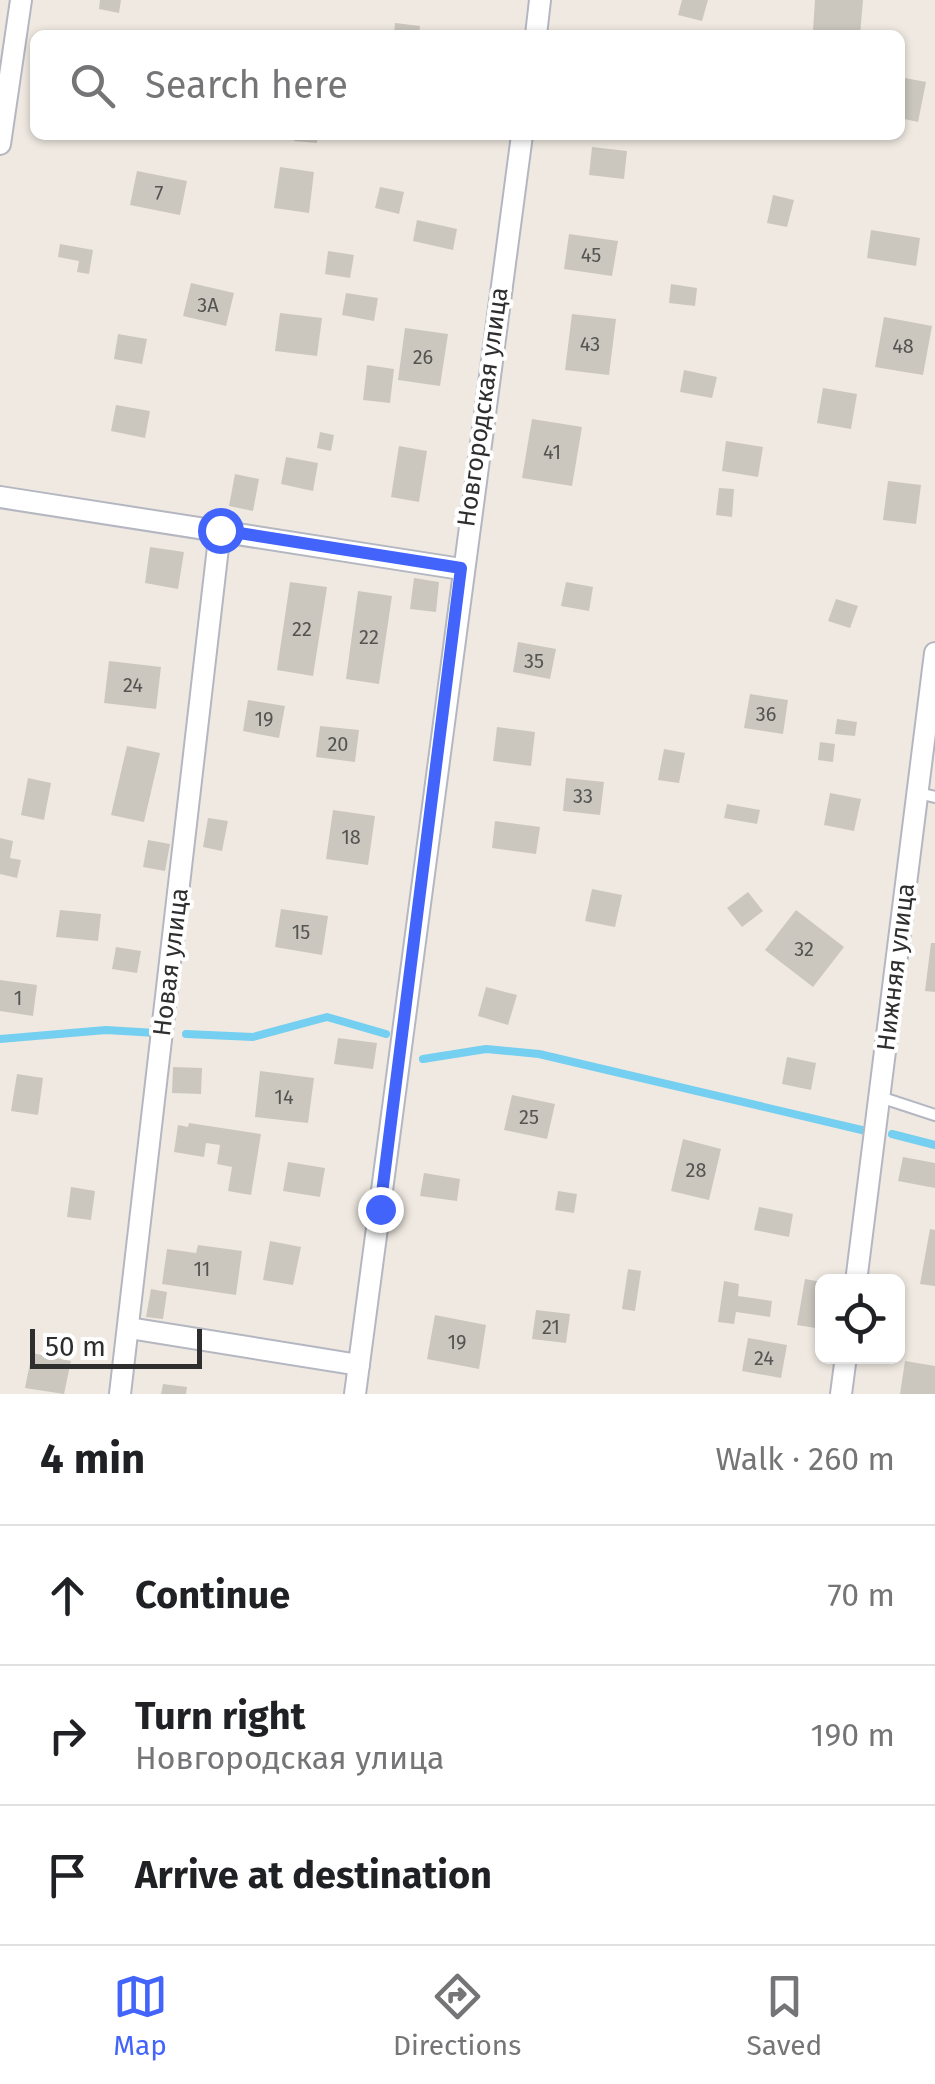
<!DOCTYPE html>
<meta charset="utf-8">
<style>
:root{--surface:#fff;--page:#f6f6f6;--text:#202124;--muted:#757577;--line:#e0e0e0;--accent:#4264fb}
body{margin:0;font-family:"Fira Sans",sans-serif;background:var(--page);color:var(--text)}
.controls{position:absolute;right:30px;bottom:30px;display:grid;overflow:hidden;border-radius:15px;box-shadow:0 2px 8px #0004}
.controls button{width:90px;height:90px;display:grid;place-items:center;padding:0;border:0;border-bottom:2px solid var(--line);background:var(--surface);color:var(--text);font:50px sans-serif}
.scale{position:absolute;left:30px;bottom:25px;width:172px;box-sizing:border-box;padding-left:10px;border:5px solid #2e2e2e;border-top:0;font-size:28px;line-height:35px;white-space:nowrap;color:#2e2e2e;-webkit-text-stroke:8px #fff;paint-order:stroke}
.stop{position:absolute;width:30px;height:30px;margin:-22px;border:8px solid #4264fb;border-radius:50%;background:#fff}
.stop.end{background:#4264fb;border-color:#fff;box-shadow:0 2px 10px #0008}
.list{margin:0;padding:0;list-style:none}
h2{display:flex;justify-content:space-between;align-items:center;height:130px;margin:0;padding:0 40px;font-size:42px}
h2 small{font-size:32px;font-weight:400;color:var(--muted)}
.list li{display:grid;grid-template-columns:65px 1fr auto;gap:30px;align-items:center;box-sizing:border-box;height:140px;padding:0 40px;border-top:2px solid var(--line)}
.list b{display:block;font-size:38px;white-space:nowrap}
.list p{margin:0;font-size:32px;white-space:nowrap;color:var(--muted)}
.list em{font-size:32px;font-style:normal;color:var(--muted)}
.icon{flex:none;width:55px;height:55px;fill:none;stroke:currentColor;stroke-width:2;stroke-linecap:round;stroke-linejoin:round}
.map{position:relative;flex:none;width:935px;height:1394px;overflow:hidden}
.search{position:absolute;background:var(--surface);box-shadow:0 2px 8px #0004;left:30px;right:30px;top:30px;height:110px;display:flex;align-items:center;gap:25px;box-sizing:border-box;padding:0 35px;border-radius:15px;color:var(--muted);font-size:38px}
.sheet{height:550px;background:var(--surface)}
nav{display:flex;justify-content:space-around;align-items:center;box-sizing:border-box;height:140px;border-top:2px solid var(--line);background:var(--surface);font-size:28px;color:var(--muted)}
nav a{display:grid;justify-items:center;gap:5px}
nav .on{color:var(--accent)}
.map>svg:first-child{display:block}
</style>
<div class="map">
<svg width="935" height="1394" viewBox="0 0 935 1394">
<rect width="100%" height="100%" fill="#efe9e1"/>
<g fill="none" stroke-linecap="round" stroke-linejoin="round">
<g stroke="#75cff0" stroke-width="8">
<polyline points="186,1034 253,1037 327,1017 386,1034"/>
<polyline points="0,1039 106,1030 156,1033"/>
<polyline points="423,1059 486,1049 539,1054 866,1131"/>
<polyline points="892,1134 935,1145"/>
</g>
</g>
<g fill="#cbc7bf">
<polygon points="100,0 121,0 119,13 99,9"/>
<polygon points="682,0 708,0 702,21 678,15"/>
<polygon points="815,0 863,0 860,35 813,31"/>
<polygon points="395,23 420,26 419,35 394,35"/>
<polygon points="900,77 926,82 918,122 900,118"/>
<polygon points="294,135 317,135 317,143 294,141"/>
<polygon points="592,147 627,151 624,179 589,175"/>
<polygon points="280,167 314,172 309,213 274,208"/>
<polygon points="137,171 187,181 180,215 130,205"/>
<polygon points="380,187 404,192 399,214 375,208"/>
<polygon points="773,195 794,200 787,227 767,223"/>
<polygon points="417,220 457,229 453,250 413,241"/>
<polygon points="871,230 920,238 916,266 867,258"/>
<polygon points="569,234 618,241 612,276 564,269"/>
<polygon points="60,244 93,250 89,274 77,272 79,261 58,257"/>
<polygon points="328,251 354,255 350,278 325,274"/>
<polygon points="191,283 234,293 226,326 183,316"/>
<polygon points="671,284 697,288 695,306 669,303"/>
<polygon points="346,293 378,298 374,321 342,315"/>
<polygon points="280,313 322,318 317,356 275,351"/>
<polygon points="572,314 616,319 609,375 565,370"/>
<polygon points="884,317 932,326 923,375 875,367"/>
<polygon points="405,328 448,334 440,386 398,380"/>
<polygon points="118,334 147,339 142,364 114,359"/>
<polygon points="367,365 394,369 390,403 363,400"/>
<polygon points="684,370 717,377 712,398 680,392"/>
<polygon points="823,388 857,394 851,429 817,423"/>
<polygon points="116,405 150,411 145,438 111,431"/>
<polygon points="532,419 582,427 572,486 522,478"/>
<polygon points="320,432 334,435 331,451 317,448"/>
<polygon points="726,441 763,447 758,477 722,471"/>
<polygon points="399,446 427,451 419,502 391,497"/>
<polygon points="286,457 318,463 313,491 281,484"/>
<polygon points="235,474 259,479 253,511 229,506"/>
<polygon points="888,481 921,485 916,524 883,520"/>
<polygon points="719,488 734,489 732,517 716,515"/>
<polygon points="150,547 184,552 178,589 145,583"/>
<polygon points="414,578 439,582 436,612 410,609"/>
<polygon points="290,582 327,587 313,676 277,670"/>
<polygon points="566,582 593,587 589,611 561,606"/>
<polygon points="358,591 392,596 379,684 346,679"/>
<polygon points="836,599 858,606 850,628 828,621"/>
<polygon points="518,642 556,649 550,679 513,672"/>
<polygon points="109,661 161,667 156,709 104,703"/>
<polygon points="750,694 788,700 783,734 744,728"/>
<polygon points="248,700 285,706 279,738 243,731"/>
<polygon points="837,719 857,722 855,736 835,734"/>
<polygon points="320,726 359,730 355,762 316,757"/>
<polygon points="497,727 535,732 531,766 493,761"/>
<polygon points="820,742 835,744 833,762 818,760"/>
<polygon points="127,746 160,753 144,822 111,815"/>
<polygon points="664,749 685,753 679,783 658,780"/>
<polygon points="28,778 51,783 44,820 21,815"/>
<polygon points="566,778 604,782 600,815 563,811"/>
<polygon points="830,793 861,799 854,831 824,825"/>
<polygon points="727,804 760,810 757,824 724,818"/>
<polygon points="333,810 375,816 368,865 326,859"/>
<polygon points="208,818 228,821 222,851 203,847"/>
<polygon points="495,821 540,827 536,854 492,848"/>
<polygon points="0,838 13,841 10,858 21,860 17,878 0,874"/>
<polygon points="148,840 170,844 165,871 143,867"/>
<polygon points="592,889 622,895 615,927 585,921"/>
<polygon points="748,892 763,911 742,927 727,908"/>
<polygon points="281,909 328,916 322,955 275,947"/>
<polygon points="60,910 101,914 98,941 56,937"/>
<polygon points="796,910 844,947 813,987 765,950"/>
<polygon points="931,943 935,943 935,992 925,991"/>
<polygon points="116,947 141,951 137,973 112,969"/>
<polygon points="0,980 37,985 33,1016 0,1011"/>
<polygon points="486,987 517,995 508,1025 478,1016"/>
<polygon points="338,1038 377,1043 373,1069 334,1064"/>
<polygon points="787,1057 816,1063 811,1090 782,1084"/>
<polygon points="173,1067 202,1068 201,1094 172,1093"/>
<polygon points="260,1071 314,1078 308,1123 255,1117"/>
<polygon points="17,1074 43,1078 38,1115 11,1111"/>
<polygon points="512,1095 555,1104 547,1139 504,1130"/>
<polygon points="189,1123 261,1134 251,1195 228,1191 232,1167 217,1164 220,1145 206,1143 204,1157 174,1152 178,1125 188,1127"/>
<polygon points="683,1139 721,1149 709,1200 671,1191"/>
<polygon points="903,1157 935,1163 935,1188 898,1181"/>
<polygon points="288,1162 325,1168 320,1197 283,1191"/>
<polygon points="424,1173 460,1179 457,1201 420,1196"/>
<polygon points="71,1187 95,1191 91,1220 67,1217"/>
<polygon points="558,1191 577,1194 574,1213 555,1210"/>
<polygon points="759,1207 793,1214 789,1237 754,1230"/>
<polygon points="930,1229 935,1230 935,1286 920,1284"/>
<polygon points="270,1241 301,1247 293,1285 263,1280"/>
<polygon points="198,1245 242,1251 236,1295 162,1284 167,1249 196,1253"/>
<polygon points="628,1269 641,1271 635,1311 622,1309"/>
<polygon points="805,1279 822,1282 822,1329 797,1325"/>
<polygon points="724,1281 739,1284 738,1296 772,1301 770,1317 736,1312 734,1324 718,1322"/>
<polygon points="151,1289 167,1292 163,1319 146,1317"/>
<polygon points="536,1310 570,1314 566,1343 532,1339"/>
<polygon points="435,1315 486,1325 479,1369 427,1359"/>
<polygon points="748,1338 787,1345 781,1378 742,1371"/>
<polygon points="32,1353 71,1361 64,1394 25,1388"/>
<polygon points="905,1361 935,1366 935,1394 900,1394"/>
<polygon points="163,1384 187,1387 186,1394 161,1394"/>
</g>
<g fill="none" stroke-linecap="round" stroke-linejoin="round">
<defs>
<g id="service">
<polyline points="918,793 935,797"/>
<polyline points="880,1097 935,1115"/>
</g>
<g id="minor">
<polyline points="536,35 540,0"/>
<polyline points="0,144 21,0"/>
<polyline points="0,497 461,569"/>
<polyline points="856,1282 935,653"/>
<polyline points="129,1328 359,1365"/>
<polyline points="120,1394 220,530"/>
<polyline points="355,1394 522,135"/>
<polyline points="841,1394 846,1356"/>
</g>
</defs>
<use href="#service" stroke="#b4b7c1" stroke-width="14"/>
<use href="#minor" stroke="#b4b7c1" stroke-width="24"/>
<use href="#service" stroke="#fff" stroke-width="10"/>
<use href="#minor" stroke="#fff" stroke-width="20"/>
</g>
<g fill="none" stroke-linecap="round" stroke-linejoin="round">
<polyline stroke="#4264fb" stroke-width="12" points="220,530 461,568 380,1209"/>
</g>
<g text-anchor="middle" dominant-baseline="central" stroke-width="8" stroke-linejoin="round" paint-order="stroke">
<g font-size="20" fill="#555452">
<text x="159" y="193">7</text>
<text x="591" y="255">45</text>
<text x="208" y="305">3А</text>
<text x="590" y="344">43</text>
<text x="903" y="346">48</text>
<text x="423" y="357">26</text>
<text x="552" y="452">41</text>
<text x="302" y="629">22</text>
<text x="369" y="637">22</text>
<text x="534" y="661">35</text>
<text x="133" y="685">24</text>
<text x="766" y="714">36</text>
<text x="264" y="719">19</text>
<text x="338" y="744">20</text>
<text x="583" y="796">33</text>
<text x="351" y="837">18</text>
<text x="301" y="932">15</text>
<text x="804" y="949">32</text>
<text x="18" y="998">1</text>
<text x="284" y="1097">14</text>
<text x="529" y="1117">25</text>
<text x="696" y="1170">28</text>
<text x="202" y="1269">11</text>
<text x="551" y="1327">21</text>
<text x="457" y="1342">19</text>
<text x="764" y="1358">24</text>
</g>
<g font-size="25" fill="#2e2e2e" stroke="#fff">
<text transform="translate(483 407) rotate(-82)">Новгородская улица</text>
<text transform="translate(171 962) rotate(-83)">Новая улица</text>
<text transform="translate(896 967) rotate(-83)">Нижняя улица</text>
</g>
</g>
</svg>
<div class="controls">
<button><svg class="icon" aria-label="locate" viewBox="0 0 24 24"><circle cx="12" cy="12" r="6"/><path d="M12 2v4M12 18v4M2 12h4M18 12h4"/></svg></button>
</div>
<div class="scale">50 m</div>
<div class="stop" style="left:220px;top:530px"></div>
<div class="stop end" style="left:380px;top:1209px"></div>
<div class="search"><svg class="icon" aria-label="search" viewBox="0 0 24 24"><circle cx="10" cy="10" r="6"/><path d="M15 15l6 6"/></svg>Search here</div>
</div>
<section class="sheet">
<h2>4 min<small>Walk · 260 m</small></h2>
<ul class="list">
<li><svg class="icon" aria-label="ahead" viewBox="0 0 24 24"><path d="M12 20V5M6 11l6-6 6 6"/></svg><div><b>Continue</b></div><em>70 m</em></li>
<li><svg class="icon" aria-label="right" viewBox="0 0 24 24"><path d="M7 20v-9h11M14 6l5 5-5 5"/></svg><div><b>Turn right</b><p>Новгородская улица</p></div><em>190 m</em></li>
<li><svg class="icon" aria-label="arrive" viewBox="0 0 24 24"><path d="M6 21V4h12l-3 4 3 4H6"/></svg><div><b>Arrive at destination</b></div></li>
</ul>
</section>
<nav>
<a class="on"><svg class="icon" aria-label="map" viewBox="0 0 24 24"><path d="M3 6l6-2 6 2 6-2v14l-6 2-6-2-6 2zM9 4v14M15 6v14"/></svg>Map</a>
<a><svg class="icon" aria-label="directions" viewBox="0 0 24 24"><path d="M12 3l9 9-9 9-9-9zM9 14v-3h6M13 9l2 2-2 2"/></svg>Directions</a>
<a><svg class="icon" aria-label="saved" viewBox="0 0 24 24"><path d="M7 4h10v16l-5-4-5 4z"/></svg>Saved</a>
</nav>
